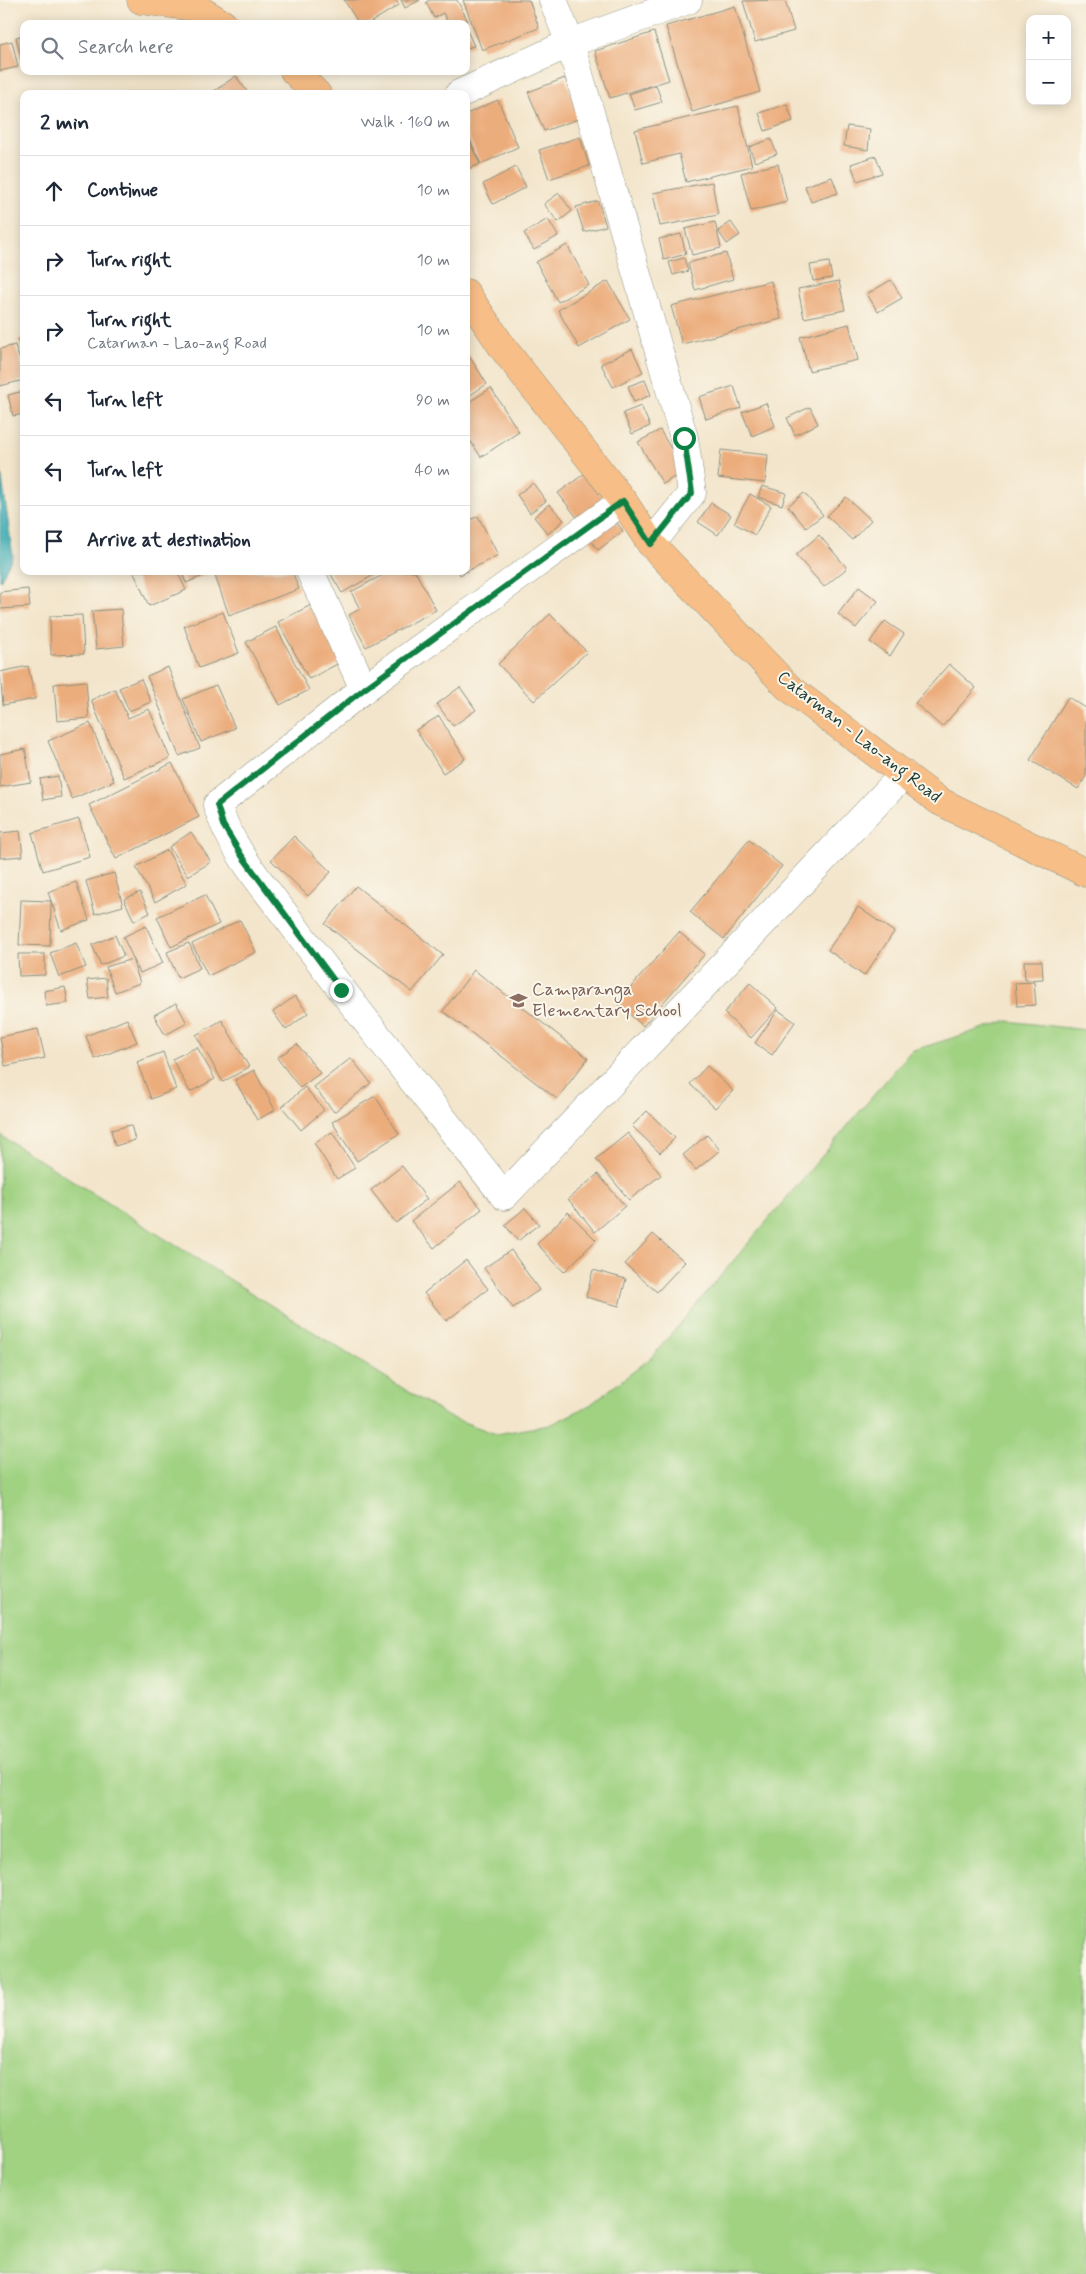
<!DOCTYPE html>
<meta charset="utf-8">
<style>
:root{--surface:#fff;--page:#f6f6f7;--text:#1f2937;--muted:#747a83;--line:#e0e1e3}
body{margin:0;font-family:Mynerve,sans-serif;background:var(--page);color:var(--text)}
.controls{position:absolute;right:15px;top:15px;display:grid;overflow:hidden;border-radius:10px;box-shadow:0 2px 12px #0003}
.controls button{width:45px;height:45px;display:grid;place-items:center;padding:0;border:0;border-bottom:1px solid var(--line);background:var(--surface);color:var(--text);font:25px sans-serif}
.stop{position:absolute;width:15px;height:15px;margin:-11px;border:4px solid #0b8043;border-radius:50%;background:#fff}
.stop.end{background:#0b8043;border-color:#fff;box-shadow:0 1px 5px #0008}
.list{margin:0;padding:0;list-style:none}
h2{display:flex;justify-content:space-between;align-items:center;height:65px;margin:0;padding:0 20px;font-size:21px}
h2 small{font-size:16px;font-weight:400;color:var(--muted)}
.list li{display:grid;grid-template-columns:32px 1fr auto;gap:15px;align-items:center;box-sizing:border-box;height:70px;padding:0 20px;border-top:1px solid var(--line)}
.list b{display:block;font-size:19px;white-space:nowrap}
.list p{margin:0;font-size:16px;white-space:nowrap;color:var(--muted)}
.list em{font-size:16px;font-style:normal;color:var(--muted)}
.icon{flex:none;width:28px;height:28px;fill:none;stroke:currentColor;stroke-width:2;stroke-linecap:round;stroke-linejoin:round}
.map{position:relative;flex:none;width:1086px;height:2274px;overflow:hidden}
.search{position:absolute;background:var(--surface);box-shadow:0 2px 12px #0003;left:20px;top:20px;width:450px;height:55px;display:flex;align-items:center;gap:12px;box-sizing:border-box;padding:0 18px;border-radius:10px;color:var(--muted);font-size:19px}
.panel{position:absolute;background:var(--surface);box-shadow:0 2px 12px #0003;left:20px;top:90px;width:450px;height:485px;border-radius:10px}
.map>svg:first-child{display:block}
</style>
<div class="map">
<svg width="1086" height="2274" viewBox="0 0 1086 2274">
<rect width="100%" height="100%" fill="#fbf7ec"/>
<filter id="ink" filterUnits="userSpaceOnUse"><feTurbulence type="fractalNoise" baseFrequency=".02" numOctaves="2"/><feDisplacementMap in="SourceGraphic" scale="10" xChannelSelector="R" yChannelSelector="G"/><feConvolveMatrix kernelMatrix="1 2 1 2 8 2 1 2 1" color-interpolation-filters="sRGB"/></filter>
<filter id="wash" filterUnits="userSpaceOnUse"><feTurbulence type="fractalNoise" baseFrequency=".0096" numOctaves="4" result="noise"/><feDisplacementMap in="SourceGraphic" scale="20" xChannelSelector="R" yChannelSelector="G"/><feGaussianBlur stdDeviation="1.12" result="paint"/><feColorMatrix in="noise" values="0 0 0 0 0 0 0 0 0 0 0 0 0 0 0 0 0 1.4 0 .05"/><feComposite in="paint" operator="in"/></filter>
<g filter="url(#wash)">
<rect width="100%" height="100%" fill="#f3e5cb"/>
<polygon fill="#a0d282" stroke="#60885b" points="1007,1021 1086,1030 1086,2274 0,2274 0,1135 447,1416 496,1434 550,1425 590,1405 651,1358 911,1051"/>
<polygon fill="#3aabb4" stroke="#2c7474" points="0,465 13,556 0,581"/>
<g id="blocks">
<g fill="#ecad7d">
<polygon points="344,0 396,0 399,5 368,24 359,24"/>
<polygon points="401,0 420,0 405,8"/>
<polygon points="430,0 457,0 468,21 449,24 443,13 434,18 426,2"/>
<polygon points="463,0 529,0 539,28 482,50"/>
<polygon points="785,0 794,31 755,42 743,1"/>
<polygon points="735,6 760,92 692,112 666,26"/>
<polygon points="466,28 474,46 466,48"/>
<polygon points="654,32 669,80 610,98 595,51"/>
<polygon points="24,35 24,66 23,66 16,37"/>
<polygon points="12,41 18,67 0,71 0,44"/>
<polygon points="236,76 249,94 210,94"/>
<polygon points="565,78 581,118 544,131 528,92"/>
<polygon points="656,85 662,102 635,110 629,94"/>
<polygon points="498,100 518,147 481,164 466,131 466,114"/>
<polygon points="787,104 793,121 765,131 759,113"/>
<polygon points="738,106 752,166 686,182 679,154 643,163 635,130"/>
<polygon points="847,126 870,129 868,150 844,146"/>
<polygon points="466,135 480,164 466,170"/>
<polygon points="580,137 589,166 549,179 539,150"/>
<polygon points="771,139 777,154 755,162 749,147"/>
<polygon points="876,156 882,173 857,181 851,164"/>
<polygon points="778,164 787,202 751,211 741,173"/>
<polygon points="516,167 526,187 493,204 483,184"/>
<polygon points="832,177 838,193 811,202 805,186"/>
<polygon points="712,182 718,215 660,226 653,193"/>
<polygon points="559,193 572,211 558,222 544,204"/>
<polygon points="598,201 606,226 584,232 576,207"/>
<polygon points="548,219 558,236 534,250 524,233"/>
<polygon points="715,222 721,248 692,255 685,229"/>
<polygon points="731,222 740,235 727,244 718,231"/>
<polygon points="681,234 686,254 664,260 659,239"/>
<polygon points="567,245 589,285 558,302 536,262"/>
<polygon points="726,253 733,279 695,290 688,263"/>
<polygon points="684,258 688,271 673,275 669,262"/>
<polygon points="829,262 832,278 813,281 810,265"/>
<polygon points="891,280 902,298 878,312 867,294"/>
<polygon points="608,281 630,319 579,348 558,310"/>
<polygon points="771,281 781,319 682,344 671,306"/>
<polygon points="839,281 845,310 804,318 798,289"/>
<polygon points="849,324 858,360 809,371 800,337"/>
<polygon points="24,337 24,353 18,340"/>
<polygon points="15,345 24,372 24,380 0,386 0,349"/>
<polygon points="632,349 643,372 613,387 601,364"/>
<polygon points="466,351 487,384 466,398"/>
<polygon points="645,380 651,395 634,402 628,386"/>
<polygon points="734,386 741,408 706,419 699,397"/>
<polygon points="491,388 519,432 481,457 466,434 466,404"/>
<polygon points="24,391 24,414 13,416 8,395"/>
<polygon points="766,403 775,426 752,436 742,412"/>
<polygon points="641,406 650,426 632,434 623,413"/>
<polygon points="810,407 818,424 795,435 787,418"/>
<polygon points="660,430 684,471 663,484 638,442"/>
<polygon points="721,450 768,455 765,483 718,478"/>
<polygon points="584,474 604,500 578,519 558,493"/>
<polygon points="533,483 546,501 530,513 517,495"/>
<polygon points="762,486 786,493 782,505 758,497"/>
<polygon points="804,493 823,515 806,528 788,506"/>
<polygon points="750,494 771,506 755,535 734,523"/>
<polygon points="846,497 871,520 852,540 827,516"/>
<polygon points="711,503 731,515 718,535 698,522"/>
<polygon points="549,504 564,520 548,534 534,517"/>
<polygon points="478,516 498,555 460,575 458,571 466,571 466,522"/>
<polygon points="614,519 623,531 598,550 588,537"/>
<polygon points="819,535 847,568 824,587 796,555"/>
<polygon points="133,571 177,571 186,590 149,606"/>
<polygon points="181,571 215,571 186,583"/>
<polygon points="228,571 292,571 299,589 229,615 215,576"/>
<polygon points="329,571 376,571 377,573 342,593"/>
<polygon points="390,571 415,571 436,610 366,647 349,615 360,609 351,592"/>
<polygon points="859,587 878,601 856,628 838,614"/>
<polygon points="28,589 30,607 0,609 0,592"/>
<polygon points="315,603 345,660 309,679 278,622"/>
<polygon points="121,609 124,646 96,649 92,611"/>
<polygon points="223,612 239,653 199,668 184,626"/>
<polygon points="550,614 587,652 534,701 498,664"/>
<polygon points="82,615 84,654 51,655 50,616"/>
<polygon points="885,621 904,634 890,656 870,642"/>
<polygon points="276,627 309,690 280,705 246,642"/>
<polygon points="949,664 976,688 942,727 915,703"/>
<polygon points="28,666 35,699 3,705 0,672"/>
<polygon points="168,667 200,748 179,756 147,676"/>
<polygon points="141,679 151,702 129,711 119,688"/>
<polygon points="86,681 89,718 57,721 54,684"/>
<polygon points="216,685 235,728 201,742 183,699"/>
<polygon points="460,687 476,710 453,726 437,704"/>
<polygon points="115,689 128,718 149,709 170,758 124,778 91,700"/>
<polygon points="1068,697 1086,708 1086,776 1078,789 1030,760"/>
<polygon points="439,716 465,759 443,773 416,730"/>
<polygon points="90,723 114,781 72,799 48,741"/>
<polygon points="25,749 31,782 0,787 0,754"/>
<polygon points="172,763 199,817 116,859 89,805"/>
<polygon points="58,776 61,797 43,800 40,779"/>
<polygon points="79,819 90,857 43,871 32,833"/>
<polygon points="20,831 23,856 0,858 0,833"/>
<polygon points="191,832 211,862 188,876 169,847"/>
<polygon points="294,836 331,872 308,896 271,860"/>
<polygon points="749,840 782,866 724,939 690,912"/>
<polygon points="167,850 187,884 155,902 136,867"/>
<polygon points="114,873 123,906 95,914 86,881"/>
<polygon points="76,882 89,920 61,930 48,892"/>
<polygon points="356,886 443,955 412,992 325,924"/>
<polygon points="140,892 150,913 134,921 124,899"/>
<polygon points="205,895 219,924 171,947 157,917"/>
<polygon points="21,900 51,901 50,946 19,945"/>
<polygon points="858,907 894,932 864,976 828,950"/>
<polygon points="240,920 256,952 208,976 192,944"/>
<polygon points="146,926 163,963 140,973 123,937"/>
<polygon points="679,932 705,954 643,1026 617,1003"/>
<polygon points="115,935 124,956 101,965 92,945"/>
<polygon points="76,943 86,967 59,977 50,953"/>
<polygon points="189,943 200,968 178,978 167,952"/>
<polygon points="18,954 45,954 45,975 19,976"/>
<polygon points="132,959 140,983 115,992 106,967"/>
<polygon points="1024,961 1042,961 1043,979 1025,980"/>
<polygon points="474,970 588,1058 557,1099 443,1011"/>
<polygon points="106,978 108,997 90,999 87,980"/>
<polygon points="1034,982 1036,1005 1017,1006 1015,983"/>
<polygon points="750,983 778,1008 751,1038 724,1013"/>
<polygon points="65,987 68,1003 46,1006 44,991"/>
<polygon points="295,996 308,1013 286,1030 273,1012"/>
<polygon points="176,1003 187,1023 165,1035 154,1015"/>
<polygon points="778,1010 795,1022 772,1055 755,1043"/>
<polygon points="127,1019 137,1042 95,1059 86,1036"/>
<polygon points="222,1020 249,1067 223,1082 196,1035"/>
<polygon points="38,1029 45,1058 5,1066 0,1037"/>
<polygon points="297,1044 320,1073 300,1088 277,1058"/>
<polygon points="197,1047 215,1079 190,1092 172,1059"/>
<polygon points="163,1052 176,1089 151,1099 137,1062"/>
<polygon points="351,1058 371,1083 334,1112 314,1087"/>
<polygon points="707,1066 733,1091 715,1108 690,1084"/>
<polygon points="254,1070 275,1110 257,1120 235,1080"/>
<polygon points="305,1087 324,1110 301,1130 282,1107"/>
<polygon points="375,1096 399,1134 357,1161 332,1122"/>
<polygon points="647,1111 675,1138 660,1153 632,1126"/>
<polygon points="131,1125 135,1140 115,1146 111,1130"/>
<polygon points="332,1132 355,1168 337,1179 314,1143"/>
<polygon points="628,1133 661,1175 629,1200 596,1159"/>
<polygon points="707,1135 720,1150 696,1170 683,1155"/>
<polygon points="402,1166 427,1199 396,1223 371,1190"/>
<polygon points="598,1174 625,1206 595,1232 568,1199"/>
<polygon points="460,1182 482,1209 434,1248 411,1221"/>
<polygon points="525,1208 539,1224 518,1241 505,1225"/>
<polygon points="568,1212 596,1240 564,1272 537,1244"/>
<polygon points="653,1234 685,1262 657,1292 625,1264"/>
<polygon points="511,1250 539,1290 513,1308 484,1268"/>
<polygon points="466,1260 488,1289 446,1321 424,1293"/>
<polygon points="593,1270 626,1279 619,1306 586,1297"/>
</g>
</g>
</g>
<g filter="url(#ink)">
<use href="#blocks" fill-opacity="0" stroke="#899180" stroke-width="1"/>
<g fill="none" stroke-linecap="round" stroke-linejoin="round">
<defs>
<g id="street">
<polyline points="553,0 570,43 684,438 692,493 651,544"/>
<polyline points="459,94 570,43 688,0"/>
<path d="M623 501 364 689 217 805C232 853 269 892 298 932 365 1022 435 1108 504 1196L904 774"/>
<polyline points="310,571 364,689"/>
</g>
<g id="primary">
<polyline points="141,0 195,7 223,24"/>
<polyline points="294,71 317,94"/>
<polyline points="466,293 503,348 623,501 651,544 788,687 939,801 1086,873"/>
</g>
</defs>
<use href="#street" stroke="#899180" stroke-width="29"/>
<use href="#primary" stroke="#899180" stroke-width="29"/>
<use href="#street" stroke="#fff" stroke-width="28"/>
<use href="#primary" stroke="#f7be87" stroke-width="28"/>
</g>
</g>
<g fill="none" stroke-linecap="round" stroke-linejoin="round" filter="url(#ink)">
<polyline stroke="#0b8043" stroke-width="6" points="341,990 242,856 223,825 217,805 364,689 623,501 651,544 692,493 684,438"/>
</g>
<defs>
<symbol id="school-bare" viewBox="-9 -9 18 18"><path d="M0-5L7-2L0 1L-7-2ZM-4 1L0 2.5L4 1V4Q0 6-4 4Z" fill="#8d6e63" stroke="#fbf7ec" stroke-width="2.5" paint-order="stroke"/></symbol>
</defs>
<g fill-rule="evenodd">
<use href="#school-bare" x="506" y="988" width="25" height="25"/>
</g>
<g text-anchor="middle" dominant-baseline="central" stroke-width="4" stroke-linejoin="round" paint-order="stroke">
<g font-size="18" fill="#1f3d34" stroke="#fbf7ec">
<text transform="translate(859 737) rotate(38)">Catarman - Lao-ang Road</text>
</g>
<g font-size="18" fill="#785e54" stroke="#fbf7ec" text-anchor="start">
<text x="532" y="990">Camparanga<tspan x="532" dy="21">Elementary School</tspan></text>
</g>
</g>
</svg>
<div class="controls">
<button>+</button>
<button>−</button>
</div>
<div class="stop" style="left:684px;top:438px"></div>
<div class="stop end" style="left:341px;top:990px"></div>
<div class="search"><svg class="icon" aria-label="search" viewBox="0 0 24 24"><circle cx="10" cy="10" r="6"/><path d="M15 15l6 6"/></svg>Search here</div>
<section class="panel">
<h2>2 min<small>Walk · 160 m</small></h2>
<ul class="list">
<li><svg class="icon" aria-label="ahead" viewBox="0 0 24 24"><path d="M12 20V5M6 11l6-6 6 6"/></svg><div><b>Continue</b></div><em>10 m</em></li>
<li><svg class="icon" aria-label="right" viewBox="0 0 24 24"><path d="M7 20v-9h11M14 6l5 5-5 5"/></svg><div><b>Turn right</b></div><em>10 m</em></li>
<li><svg class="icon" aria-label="right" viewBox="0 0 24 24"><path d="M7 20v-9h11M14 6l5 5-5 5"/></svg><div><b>Turn right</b><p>Catarman - Lao-ang Road</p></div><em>10 m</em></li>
<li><svg class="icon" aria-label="left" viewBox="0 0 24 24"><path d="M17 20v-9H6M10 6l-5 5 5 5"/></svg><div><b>Turn left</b></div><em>90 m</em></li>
<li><svg class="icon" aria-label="left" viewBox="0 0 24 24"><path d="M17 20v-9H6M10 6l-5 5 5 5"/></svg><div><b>Turn left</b></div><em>40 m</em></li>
<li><svg class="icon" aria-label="arrive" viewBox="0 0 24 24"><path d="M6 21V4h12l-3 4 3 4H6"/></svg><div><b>Arrive at destination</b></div></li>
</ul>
</section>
</div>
